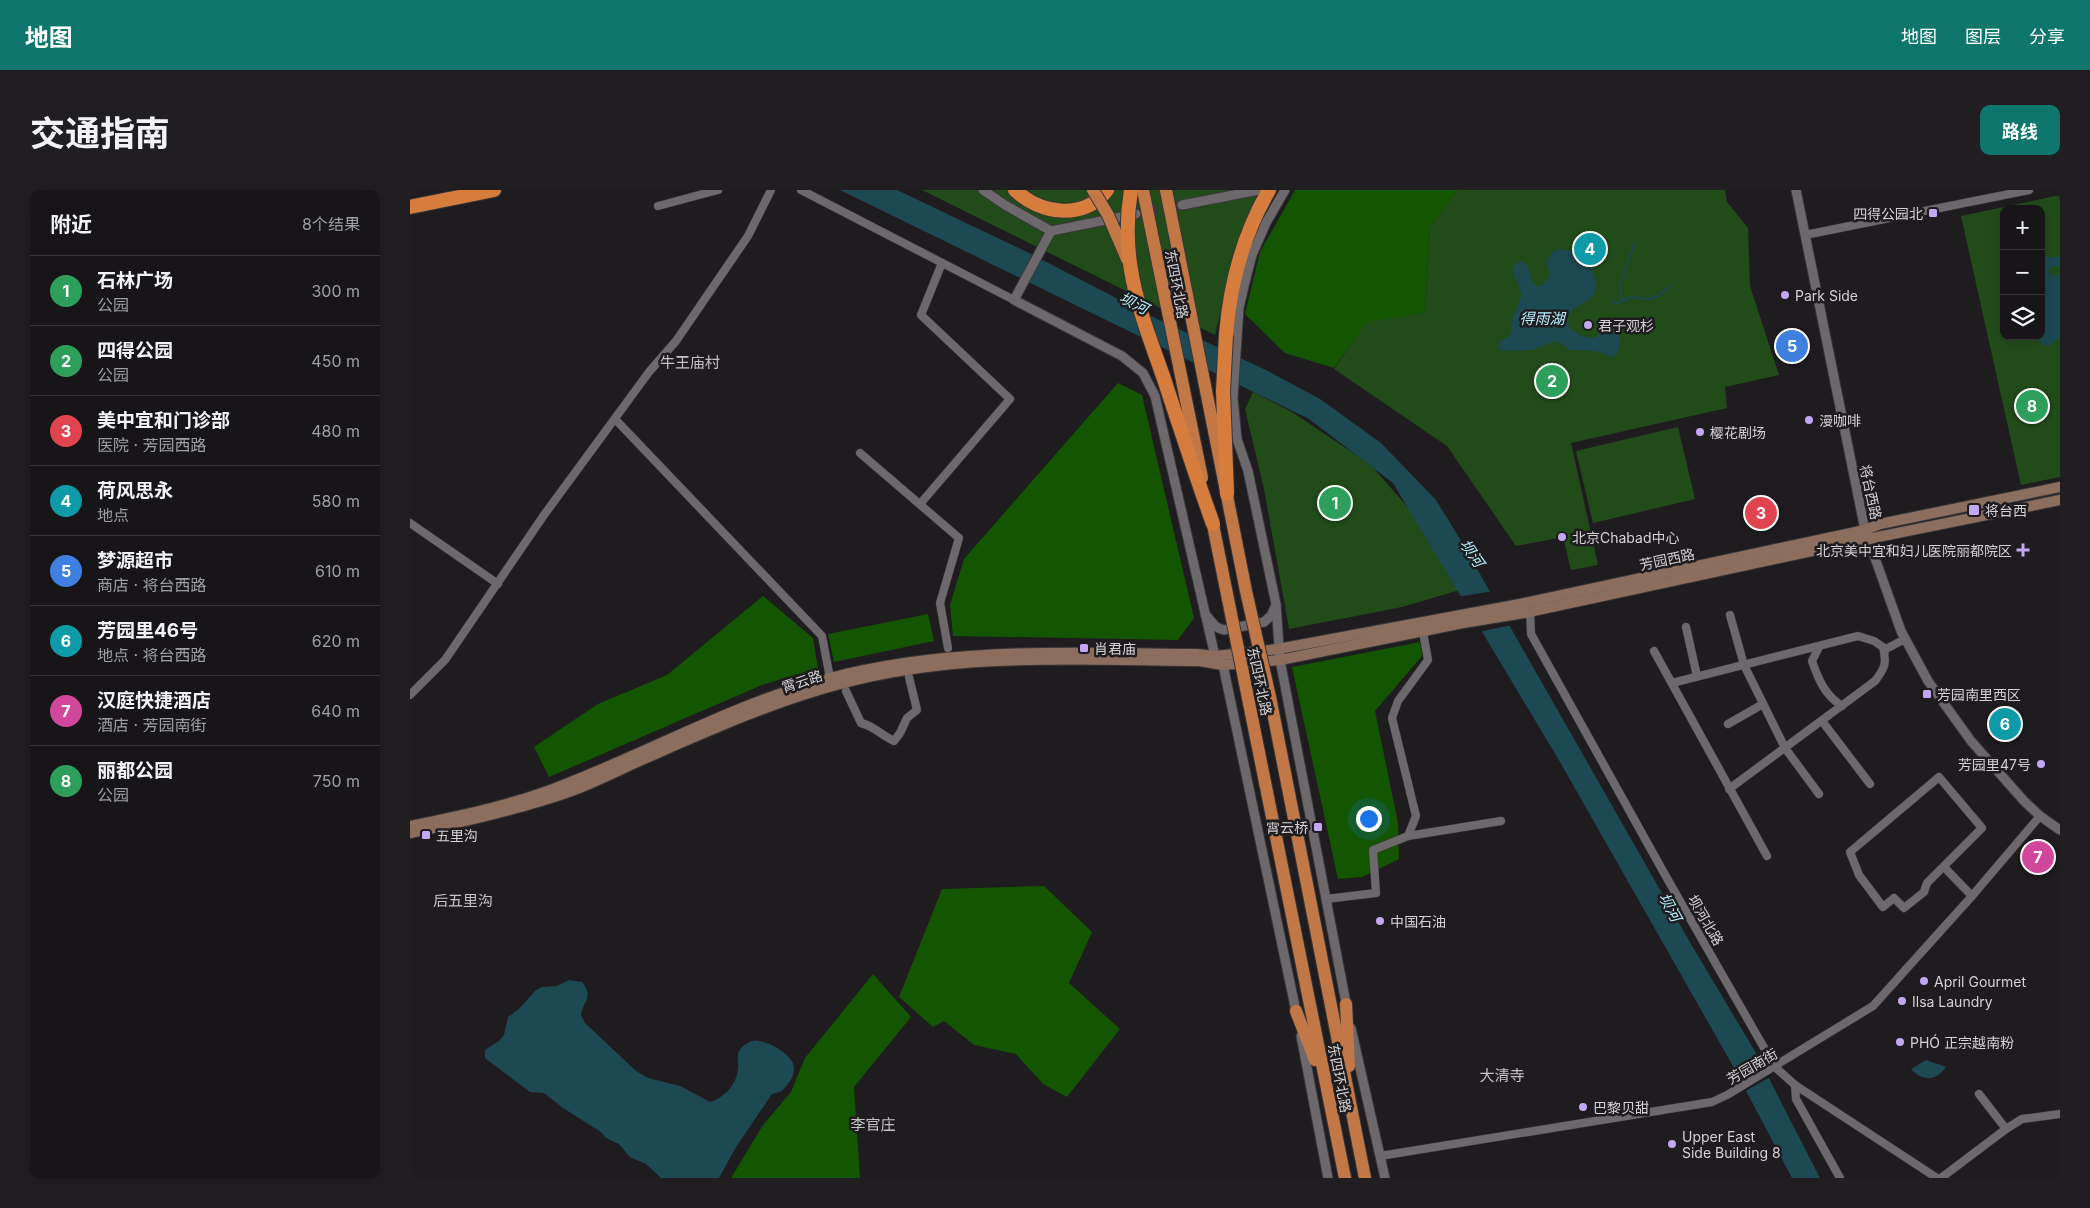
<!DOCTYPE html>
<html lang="zh">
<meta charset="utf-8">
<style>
:root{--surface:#171517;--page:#201e20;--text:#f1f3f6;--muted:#9e9fa1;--line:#363436;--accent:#0f766e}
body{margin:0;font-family:Inter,"Noto Sans SC",sans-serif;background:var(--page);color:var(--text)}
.controls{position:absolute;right:15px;top:15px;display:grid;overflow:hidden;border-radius:10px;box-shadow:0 2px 12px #0003}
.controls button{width:45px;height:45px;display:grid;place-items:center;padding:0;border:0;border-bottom:1px solid var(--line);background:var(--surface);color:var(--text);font:25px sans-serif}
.you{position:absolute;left:958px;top:628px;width:18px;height:18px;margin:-12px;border:4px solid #fff;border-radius:50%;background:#1a73e8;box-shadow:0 0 0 8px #1a73e833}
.badge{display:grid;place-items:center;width:32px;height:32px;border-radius:50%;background:var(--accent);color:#fff;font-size:16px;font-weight:700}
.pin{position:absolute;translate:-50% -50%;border:2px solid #fff;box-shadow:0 1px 5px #0006}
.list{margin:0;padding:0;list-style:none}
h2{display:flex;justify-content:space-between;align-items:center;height:65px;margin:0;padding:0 20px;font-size:21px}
h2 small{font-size:16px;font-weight:400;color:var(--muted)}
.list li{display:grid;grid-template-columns:32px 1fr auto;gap:15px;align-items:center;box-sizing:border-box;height:70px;padding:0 20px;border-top:1px solid var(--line)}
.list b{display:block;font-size:19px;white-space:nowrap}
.list p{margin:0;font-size:16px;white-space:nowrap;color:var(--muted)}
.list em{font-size:16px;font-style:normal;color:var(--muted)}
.icon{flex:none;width:28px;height:28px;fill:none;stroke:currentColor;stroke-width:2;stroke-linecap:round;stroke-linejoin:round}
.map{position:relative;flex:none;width:1650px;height:988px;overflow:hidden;border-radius:10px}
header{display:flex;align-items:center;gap:30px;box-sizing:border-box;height:70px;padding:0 25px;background:var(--accent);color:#fff}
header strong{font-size:24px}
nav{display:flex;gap:28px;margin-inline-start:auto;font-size:18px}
.intro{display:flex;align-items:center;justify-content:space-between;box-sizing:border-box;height:120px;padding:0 30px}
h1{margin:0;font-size:35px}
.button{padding:12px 22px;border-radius:10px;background:var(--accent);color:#fff;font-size:18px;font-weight:700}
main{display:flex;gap:30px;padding:0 30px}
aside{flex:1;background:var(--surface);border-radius:10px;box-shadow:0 2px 12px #0003}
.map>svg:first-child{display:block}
</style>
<header>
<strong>地图</strong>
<nav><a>地图</a><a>图层</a><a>分享</a></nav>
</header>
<div class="intro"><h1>交通指南</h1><a class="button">路线</a></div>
<main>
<aside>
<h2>附近<small>8个结果</small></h2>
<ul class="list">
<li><span class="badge" style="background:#2e9e5b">1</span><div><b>石林广场</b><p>公园</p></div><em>300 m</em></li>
<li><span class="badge" style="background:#2e9e5b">2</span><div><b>四得公园</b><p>公园</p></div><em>450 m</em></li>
<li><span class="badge" style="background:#e0444e">3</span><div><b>美中宜和门诊部</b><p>医院 · 芳园西路</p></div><em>480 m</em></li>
<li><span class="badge" style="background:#0f9aa8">4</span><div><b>荷风思永</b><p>地点</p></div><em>580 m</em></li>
<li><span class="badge" style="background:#3f7fe0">5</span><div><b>梦源超市</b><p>商店 · 将台西路</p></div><em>610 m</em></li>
<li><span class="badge" style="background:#0f9aa8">6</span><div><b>芳园里46号</b><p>地点 · 将台西路</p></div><em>620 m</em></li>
<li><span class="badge" style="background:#d1479c">7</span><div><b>汉庭快捷酒店</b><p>酒店 · 芳园南街</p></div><em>640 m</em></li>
<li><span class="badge" style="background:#2e9e5b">8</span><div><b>丽都公园</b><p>公园</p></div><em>750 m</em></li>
</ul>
</aside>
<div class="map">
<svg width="1650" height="988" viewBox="0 0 1650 988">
<rect width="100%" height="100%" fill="#1f1c1f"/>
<g fill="#224b1a" fill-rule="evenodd">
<polygon points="512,0 853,0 824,65 805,145"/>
<polygon points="1048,0 1315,0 1317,12 1338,38 1340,96 1369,185 1315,197 1317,218 1161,253 1188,375 1161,380 1153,347 1106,356 1037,256 924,179 957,131 1015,123 1020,37"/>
<path d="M1650 5V287L1611 295 1551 26ZM1594 19H1631V146H1594Z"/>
<polygon points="843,202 882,222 961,275 1006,327 1053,399 992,417 879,439 854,299 835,219"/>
<polygon points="1268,237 1285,309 1183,333 1166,261"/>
</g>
<g fill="#135501">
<polygon points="885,0 1048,0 1020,37 1015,123 957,132 924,178 875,163 835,124 850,62"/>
<polygon points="708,193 732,205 784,428 768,450 543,446 540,415 554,369"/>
<polygon points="353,406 403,448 408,478 352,495 139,587 124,557 188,514 257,485"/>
<polygon points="518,424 524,451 424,472 418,444"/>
<polygon points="1010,452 1012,466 965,521 988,633 989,669 952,687 928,689 882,477"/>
<polygon points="634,696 682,742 659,793 710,839 657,907 633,894 606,864 564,855 534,831 523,837 489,807 532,699"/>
<polygon points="463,784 501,827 444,897 450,988 321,988 353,935 381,902 395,868"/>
</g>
<g fill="#1d4952">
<polygon points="430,0 487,0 617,62 741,126 856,180 910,209 971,253 1026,310 1050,349 1281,754 1346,863 1410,988 1382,988 1323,876 1150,572 983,293 899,229"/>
<path d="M1148 59 1162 61 1166 65 1181 73C1183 77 1182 80 1184 85 1192 115 1171 106 1158 127L1159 138 1171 146 1184 148 1189 144 1197 129H1200C1211 138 1214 155 1205 166L1201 167 1186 161 1159 160 1149 152 1145 151 1122 160 1091 161 1088 156 1092 150 1100 146 1103 127 1112 104 1104 85V76L1110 71C1126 78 1116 89 1128 97L1133 95 1140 85 1136 71 1143 62Z"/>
<path d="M1636 67H1650V76L1640 77 1638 81 1642 86 1650 83 1648 89 1650 93V147C1640 156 1635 161 1626 146H1631V115L1635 110 1631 103V72Z"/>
<path d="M159 790 172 792C184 807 173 811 171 825L175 833 226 881 238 888 270 896 300 912C314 908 327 894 328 879 329 870 325 865 332 857 335 855 338 852 342 851 354 848 384 864 384 878 385 887 377 895 372 901L362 904 326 957 309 988H251L236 974 220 967 209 954 196 948 191 942 153 918 134 903 120 902 75 868V860L89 851 94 845 98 827 109 819 126 800 132 797 147 796Z"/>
<path d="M1516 870 1536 877C1526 891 1513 892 1501 879Z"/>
</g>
<g fill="#1f1c1f">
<polygon points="1083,401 1102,435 1068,442 1047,407"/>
<polygon points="1353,870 1362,886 1334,902 1325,886"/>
</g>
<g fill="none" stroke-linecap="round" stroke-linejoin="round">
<g stroke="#1d4952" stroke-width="2">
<polyline points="1212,110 1210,94 1225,53"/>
<polyline points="1202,111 1208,113 1221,107 1238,109 1246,107 1261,96"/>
</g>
<polyline stroke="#3a373a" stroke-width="9" stroke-dasharray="9 4.5" stroke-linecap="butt" points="726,24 772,15"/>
<defs>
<g id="minor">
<polyline points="391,0 604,110"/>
<polyline points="248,16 308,0"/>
<polyline points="1395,45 1619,0"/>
<polyline points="205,229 412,446 420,488"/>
<polyline points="450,263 549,348 530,413 538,458"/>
<polyline points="510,314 600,209 511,125 532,73"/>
<polyline points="0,333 88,394"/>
<polyline points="1120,421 1121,444 1254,683 1365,877 1385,895 1527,988"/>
<polyline points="1320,425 1334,475 1375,558 1409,604"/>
<polyline points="1276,437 1287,486"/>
<path d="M1409 457 1402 471C1409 491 1415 505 1432 516"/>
<polyline points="1474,460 1495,449"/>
<polyline points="1244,461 1357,666"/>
<path d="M1262 493 1448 446 1464 451 1473 457C1477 473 1475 478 1465 491L1319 599"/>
<path d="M436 501 451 533C464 536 471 545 484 551L490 543 497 528 507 520 499 487"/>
<polyline points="0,505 35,470 134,325 239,182 266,151 338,46 361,0"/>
<polyline points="1412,531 1460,594"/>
<polyline points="1318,534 1353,514"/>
<polygon points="1529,587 1572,638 1517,693 1514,702 1494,718 1484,708 1473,717 1449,685 1440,662"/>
<polyline points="998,646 1091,631"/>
<polyline points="1534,677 1562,706"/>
<polyline points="916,709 966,703 963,660 998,646 1006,626 982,528 988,511 1018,470 1013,442"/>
<polyline points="1385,895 1386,909 1430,988"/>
<polyline points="1569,904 1596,939"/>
<polyline points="970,966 1302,912 1317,905 1463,816 1562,706 1630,626"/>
<polyline points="1531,988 1596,939 1612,929 1650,924"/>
</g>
<g id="tertiary">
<polyline points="573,0 595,15 641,41 726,24"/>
<polyline points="875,0 856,33 842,65 835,92 829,118 823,208 827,249 838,281 866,414 870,470 937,818"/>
<polyline points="1386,0 1455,340 1491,441 1518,491 1561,551 1614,611 1630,626 1650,640"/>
<polyline points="772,15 849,0"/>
<polyline points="641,41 604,110 712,166 733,183 745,206 805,466 813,475 887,826"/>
<polyline points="795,424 806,437 814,440 854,432 861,426 866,415"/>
<polyline points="941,838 975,988"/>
<polyline points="891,846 918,988"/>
</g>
<g id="secondary">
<path d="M0 636C54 625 107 614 158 593 245 559 329 512 420 488 540 456 664 463 787 464L805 466 868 459 1110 414 1455 340 1470 334 1650 297"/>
<path d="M0 643C54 632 107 620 159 602 184 593 209 580 234 569 298 541 362 512 430 494 547 462 669 470 789 471L813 475 870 470 1053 433 1114 423 1458 349 1650 310"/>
</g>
<g id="trunk">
<polyline points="860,507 955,988"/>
<polyline points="839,513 935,988"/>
<polyline points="936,814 939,876"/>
<polyline points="886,821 905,870"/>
</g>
<g id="motorway">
<path d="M605 0C630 24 674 31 697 0"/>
<polyline points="0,17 84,0"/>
<path d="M816 145C820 93 833 45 859 0"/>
</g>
</defs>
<use href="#minor" stroke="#393739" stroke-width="9"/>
<use href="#tertiary" stroke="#393739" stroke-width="11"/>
<use href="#secondary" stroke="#393739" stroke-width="12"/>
<use href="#trunk" stroke="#393739" stroke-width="14"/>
<use href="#motorway" stroke="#393739" stroke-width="16"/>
<use href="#minor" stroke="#6c686c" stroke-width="8"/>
<use href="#tertiary" stroke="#6c686c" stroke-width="9"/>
<use href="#secondary" stroke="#8c6e5e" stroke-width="10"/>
<use href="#trunk" stroke="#c17846" stroke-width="12"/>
<use href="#motorway" stroke="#d67c3c" stroke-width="14"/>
<defs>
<g id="trunk-bridge">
<polyline points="683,0 698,25 717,69"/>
<polyline points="733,0 792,288"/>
<polyline points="756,0 836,401 860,507"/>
<polyline points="801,325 839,513"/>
</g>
<g id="motorway-bridge">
<path d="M721 0C709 73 731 123 754 189 770 238 786 286 803 334"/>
<polyline points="816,145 813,201 817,304"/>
</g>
</defs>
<use href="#trunk-bridge" stroke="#393739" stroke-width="14" stroke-linecap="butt"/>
<use href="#motorway-bridge" stroke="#393739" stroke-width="16" stroke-linecap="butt"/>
<use href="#trunk-bridge" stroke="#c17846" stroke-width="12"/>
<use href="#motorway-bridge" stroke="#d67c3c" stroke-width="14"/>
</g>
<g fill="#c2a7f2" stroke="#1f1c1f" stroke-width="2">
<rect x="1518" y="18" width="10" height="10" rx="2.5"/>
<circle cx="1375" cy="105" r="5"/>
<circle cx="1178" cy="135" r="5"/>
<circle cx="1399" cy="230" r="5"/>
<circle cx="1290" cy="242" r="5"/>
<rect x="1558" y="314" width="12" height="12" rx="2.5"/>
<circle cx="1152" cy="347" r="5"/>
<path d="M1610.5 352.5h5v5h5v5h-5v5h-5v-5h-5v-5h5z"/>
<rect x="669" y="453" width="10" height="10" rx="2.5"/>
<rect x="1512" y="499" width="10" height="10" rx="2.5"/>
<circle cx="1631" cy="574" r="5"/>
<rect x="903" y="632" width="10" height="10" rx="2.5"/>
<rect x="11" y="640" width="10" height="10" rx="2.5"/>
<circle cx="970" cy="731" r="5"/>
<circle cx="1514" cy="791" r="5"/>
<circle cx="1492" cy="811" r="5"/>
<circle cx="1490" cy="852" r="5"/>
<circle cx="1173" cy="917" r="5"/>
<circle cx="1262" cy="954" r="5"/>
</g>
<g text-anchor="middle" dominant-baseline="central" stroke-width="5" stroke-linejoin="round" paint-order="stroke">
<g font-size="14" fill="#d3d1d3" stroke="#1f1c1f" text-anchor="start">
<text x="1513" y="23" text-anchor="end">四得公园北</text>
<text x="1385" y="105">Park Side</text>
<text x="1188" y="135">君子观杉</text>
<text x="1409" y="230">漫咖啡</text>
<text x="1300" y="242">樱花剧场</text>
<text x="1575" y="320">将台西</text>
<text x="1162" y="347">北京Chabad中心</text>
<text x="1602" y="360" text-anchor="end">北京美中宜和妇儿医院丽都院区</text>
<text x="684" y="458">肖君庙</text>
<text x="1527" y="504">芳园南里西区</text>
<text x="1621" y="574" text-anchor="end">芳园里47号</text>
<text x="898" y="637" text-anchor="end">霄云桥</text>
<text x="26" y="645">五里沟</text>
<text x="980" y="731">中国石油</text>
<text x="1524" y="791">April Gourmet</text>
<text x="1502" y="811">Ilsa Laundry</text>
<text x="1500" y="852">PHÓ 正宗越南粉</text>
<text x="1183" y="917">巴黎贝甜</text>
<text x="1272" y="946">Upper East<tspan x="1272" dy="16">Side Building 8</tspan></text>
</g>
<g font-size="14" fill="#d3d1d3" stroke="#1f1c1f">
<text transform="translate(767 94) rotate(79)">东四环北路</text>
<text transform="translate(1461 302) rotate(78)">将台西路</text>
<text transform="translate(1257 369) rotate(-12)">芳园西路</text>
<text transform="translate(392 491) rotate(-18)">霄云路</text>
<text transform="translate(850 491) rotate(78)">东四环北路</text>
<text transform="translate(1296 730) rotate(60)">坝河北路</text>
<text transform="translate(1342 876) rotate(-30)">芳园南街</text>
<text transform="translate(930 888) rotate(79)">东四环北路</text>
</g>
<g font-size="15" font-style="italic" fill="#b3effd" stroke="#1f1c1f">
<text transform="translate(724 113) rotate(26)">坝河</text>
<text x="1132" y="128">得雨湖</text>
<text transform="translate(1062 363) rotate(56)">坝河</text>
<text transform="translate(1260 717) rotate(61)">坝河</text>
</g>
<g font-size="15" fill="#c5c0c5" stroke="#1f1c1f">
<text x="280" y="172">牛王庙村</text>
<text x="53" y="710">后五里沟</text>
<text x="1092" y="885">大清寺</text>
<text x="463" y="934">李官庄</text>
</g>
</g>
</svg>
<div class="controls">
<button>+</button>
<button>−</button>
<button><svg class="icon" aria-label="layers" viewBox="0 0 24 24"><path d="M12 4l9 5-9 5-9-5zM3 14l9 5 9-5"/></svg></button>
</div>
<div class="you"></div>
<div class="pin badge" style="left:925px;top:313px;background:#2e9e5b">1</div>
<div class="pin badge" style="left:1142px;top:191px;background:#2e9e5b">2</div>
<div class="pin badge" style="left:1351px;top:323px;background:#e0444e">3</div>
<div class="pin badge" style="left:1180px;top:59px;background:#0f9aa8">4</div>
<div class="pin badge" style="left:1382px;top:156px;background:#3f7fe0">5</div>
<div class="pin badge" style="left:1595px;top:534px;background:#0f9aa8">6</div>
<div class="pin badge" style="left:1628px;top:667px;background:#d1479c">7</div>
<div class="pin badge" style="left:1622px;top:216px;background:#2e9e5b">8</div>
</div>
</main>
